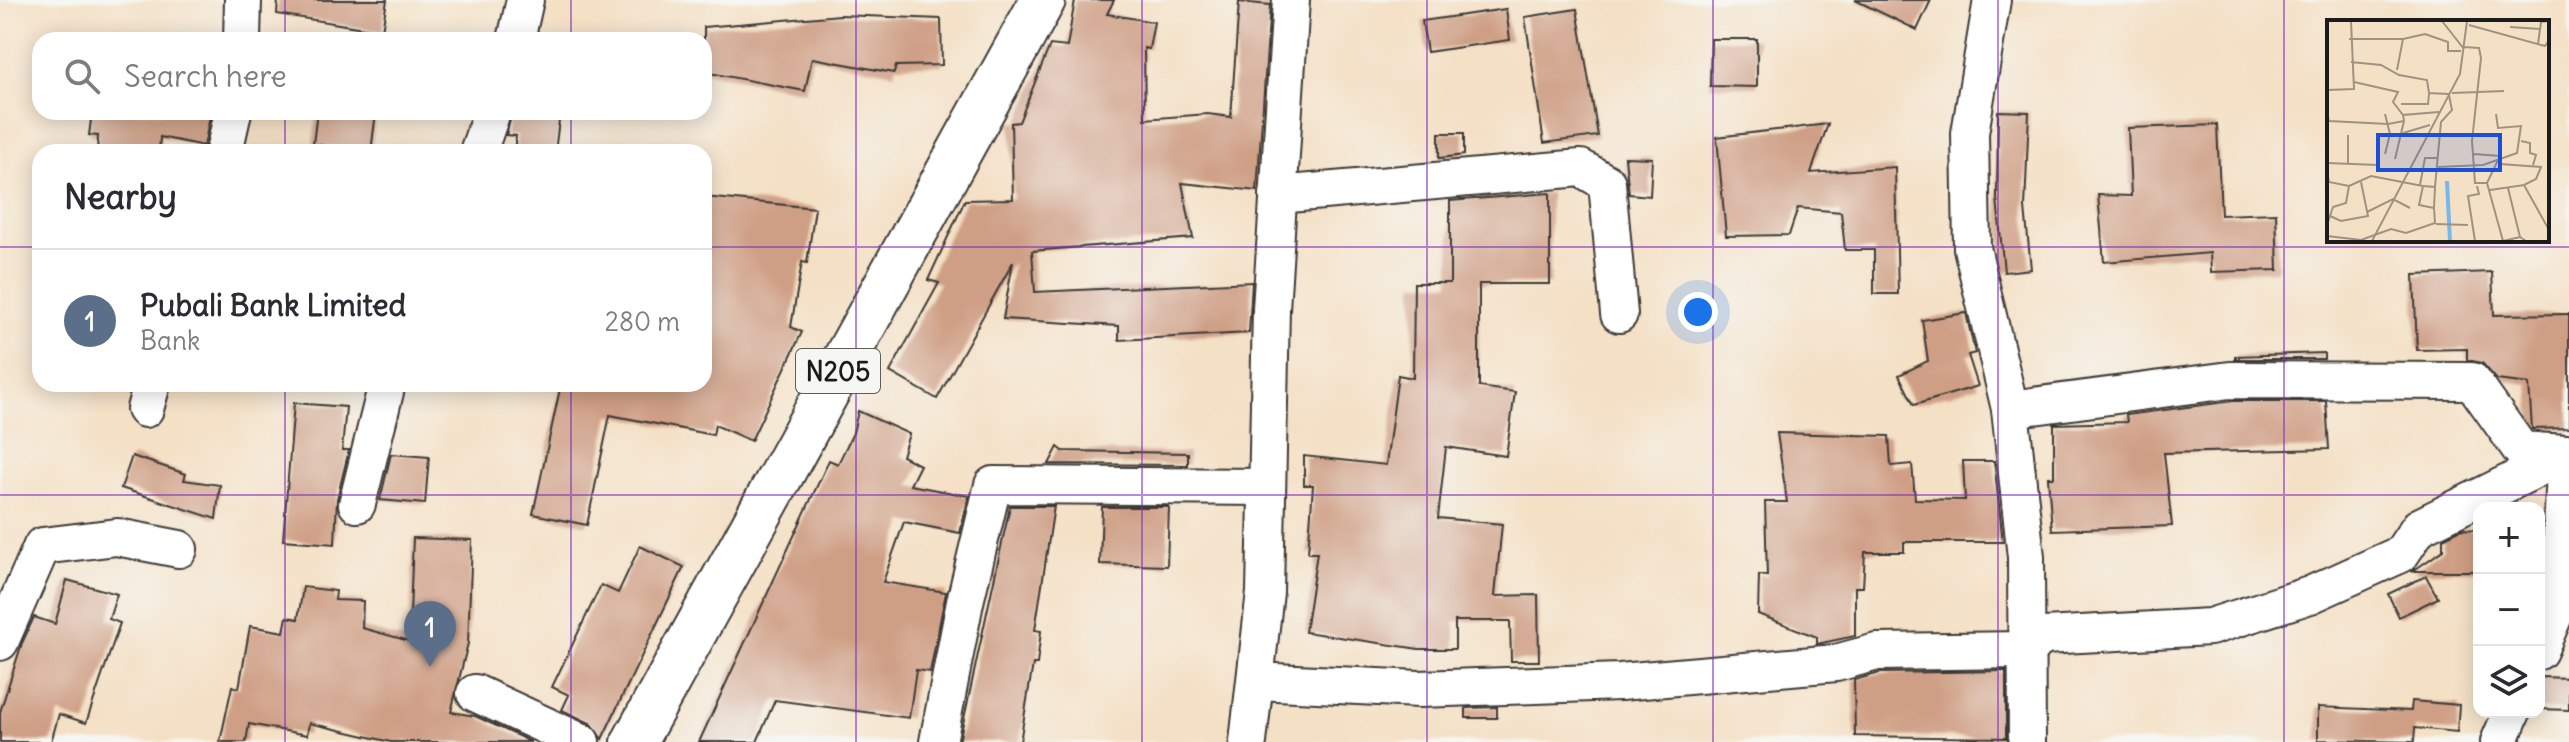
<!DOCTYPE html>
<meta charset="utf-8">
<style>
:root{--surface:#fff;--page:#f7f7f7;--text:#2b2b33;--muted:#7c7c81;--line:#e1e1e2;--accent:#7c3aed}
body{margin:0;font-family:Delius,sans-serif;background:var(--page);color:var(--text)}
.controls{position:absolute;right:24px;bottom:24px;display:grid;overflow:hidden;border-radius:16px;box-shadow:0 4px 20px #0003}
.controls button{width:72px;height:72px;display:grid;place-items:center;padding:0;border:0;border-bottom:2px solid var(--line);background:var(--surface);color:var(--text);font:40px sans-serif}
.you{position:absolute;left:1698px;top:312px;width:28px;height:28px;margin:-20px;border:6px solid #fff;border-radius:50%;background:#1a73e8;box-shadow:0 0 0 12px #1a73e833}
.badge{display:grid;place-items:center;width:52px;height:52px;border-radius:50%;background:var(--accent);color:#fff;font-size:26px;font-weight:700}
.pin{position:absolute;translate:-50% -66px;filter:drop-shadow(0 2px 4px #0008)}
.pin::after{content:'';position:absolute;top:42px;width:28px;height:24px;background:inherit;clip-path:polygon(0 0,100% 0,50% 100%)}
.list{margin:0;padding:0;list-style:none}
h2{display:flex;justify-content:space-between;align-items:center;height:104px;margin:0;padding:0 32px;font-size:34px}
h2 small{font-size:26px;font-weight:400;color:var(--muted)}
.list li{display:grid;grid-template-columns:52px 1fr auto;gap:24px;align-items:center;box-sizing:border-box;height:144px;padding:0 32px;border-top:2px solid var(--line)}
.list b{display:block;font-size:30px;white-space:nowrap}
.list p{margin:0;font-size:26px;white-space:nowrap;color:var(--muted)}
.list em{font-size:26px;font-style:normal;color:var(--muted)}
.icon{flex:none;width:44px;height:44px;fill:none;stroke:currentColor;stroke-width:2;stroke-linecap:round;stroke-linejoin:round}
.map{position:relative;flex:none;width:2569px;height:742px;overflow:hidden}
.search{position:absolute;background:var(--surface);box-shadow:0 4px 20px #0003;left:32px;top:32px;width:680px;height:88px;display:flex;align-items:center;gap:20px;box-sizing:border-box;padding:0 28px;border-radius:24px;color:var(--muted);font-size:30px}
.panel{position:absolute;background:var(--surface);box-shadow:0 4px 20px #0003;left:32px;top:144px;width:680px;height:248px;border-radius:24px}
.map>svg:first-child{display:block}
</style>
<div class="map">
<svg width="2569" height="742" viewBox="0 0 2569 742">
<rect width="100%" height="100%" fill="#f6f6f2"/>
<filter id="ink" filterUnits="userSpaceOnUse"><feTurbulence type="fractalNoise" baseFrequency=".0125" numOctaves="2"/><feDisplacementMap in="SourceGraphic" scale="16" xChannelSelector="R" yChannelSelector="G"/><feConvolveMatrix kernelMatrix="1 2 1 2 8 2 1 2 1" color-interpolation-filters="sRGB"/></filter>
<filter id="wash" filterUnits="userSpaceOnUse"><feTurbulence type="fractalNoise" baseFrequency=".006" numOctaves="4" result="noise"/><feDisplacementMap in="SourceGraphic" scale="32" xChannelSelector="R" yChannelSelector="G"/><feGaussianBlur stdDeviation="1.8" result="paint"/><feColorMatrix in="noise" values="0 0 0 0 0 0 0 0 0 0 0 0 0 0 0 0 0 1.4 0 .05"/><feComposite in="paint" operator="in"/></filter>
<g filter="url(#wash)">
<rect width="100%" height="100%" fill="#f4e0c5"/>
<g id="blocks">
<g fill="#cf9f85">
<polygon points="278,0 387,0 382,31 277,14"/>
<polygon points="1075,0 1114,0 1107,14 1154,22 1149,49 1144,48 1145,119 1208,114 1231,117 1239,2 1270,5 1257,191 1182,183 1193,238 1032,251 1035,292 1252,282 1249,333 1119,340 1119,326 1003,319 1013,262 937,399 890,372 939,283 928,280 965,200 1013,199 1011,123 1019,122 1050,45 1067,47"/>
<polygon points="1855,0 1931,0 1917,30"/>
<polygon points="1506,9 1510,40 1427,52 1422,21"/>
<polygon points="1577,9 1598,136 1544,143 1525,17"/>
<polygon points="840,15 941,19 942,65 896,66 894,73 812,58 805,91 704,72 704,27"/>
<polygon points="1711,39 1757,39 1757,87 1710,86"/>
<polygon points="1998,111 2029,112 2025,208 2031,269 2004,272 1997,198"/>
<polygon points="92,112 211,112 204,146 160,137 159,152 97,152 98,136 89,135"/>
<polygon points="317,112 376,112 371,152 313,144"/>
<polygon points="512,112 560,112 555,152 514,152 516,136 506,135"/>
<polygon points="1828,124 1811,173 1895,167 1898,294 1874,294 1874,250 1845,250 1841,212 1798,208 1789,235 1726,236 1717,137"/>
<polygon points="2217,125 2221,215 2276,213 2278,270 2211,272 2210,253 2104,262 2098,195 2131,196 2128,128"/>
<polygon points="1439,133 1464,133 1464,155 1439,158"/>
<polygon points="1625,157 1652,158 1650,196 1629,194"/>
<polygon points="1550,193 1550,284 1479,284 1479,387 1515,392 1506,456 1446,447 1438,518 1502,524 1495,596 1538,595 1539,661 1511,661 1510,621 1455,621 1455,649 1419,649 1305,632 1317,553 1308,553 1313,485 1304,485 1304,456 1386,465 1398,375 1413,378 1414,283 1450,283 1450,201"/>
<polygon points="704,197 815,208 807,263 802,262 791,327 802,332 751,441 715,425 713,435 610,415 587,525 533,514 561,384 704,384"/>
<polygon points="2492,272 2494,315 2569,314 2569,428 2532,429 2529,384 2497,380 2482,363 2467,360 2467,349 2417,350 2414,275"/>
<polygon points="1966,313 1975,353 1968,355 1978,386 1914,405 1899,375 1928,361 1922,320"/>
<polygon points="2324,353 2324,359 2235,359 2235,356"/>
<polygon points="2233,401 2326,401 2329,449 2164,453 2172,526 2052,530 2048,477 2054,477 2054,424 2127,422 2126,415"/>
<polygon points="294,403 346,407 342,450 349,450 337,499 335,544 283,540"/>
<polygon points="858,411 909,434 902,456 920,465 910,485 969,496 960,533 904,522 883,582 946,592 930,672 916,670 909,718 775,700 757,742 699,742 829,460 838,464 853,433"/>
<polygon points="1777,433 1889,436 1891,466 1912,464 1915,499 1965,500 1963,461 1994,461 2003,542 1904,542 1904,552 1865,552 1863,587 1855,587 1855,636 1817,644 1817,637 1758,614 1759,575 1767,576 1765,502 1787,502"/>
<polygon points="1058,447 1063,451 1188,453 1188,465 1049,464"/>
<polygon points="391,454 429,457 425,504 380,500"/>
<polygon points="132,456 186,474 184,480 220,485 216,519 121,488"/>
<polygon points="1010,506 1054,506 1035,630 1041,631 1037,664 1033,664 1020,742 959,742"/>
<polygon points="1102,507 1169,507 1167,566 1100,564"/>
<polygon points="2461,529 2479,530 2479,571 2413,571 2443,550 2443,538"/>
<polygon points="413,538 472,540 468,643 451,712 475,716 531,742 391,742 309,723 307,735 249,724 246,742 220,742 232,686 239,688 250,626 284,632 287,617 298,619 303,587 336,591 335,600 363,601 362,628 409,641"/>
<polygon points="640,546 684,567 602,739 590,723 562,710 569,695 552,687 601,585 618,593"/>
<polygon points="2426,576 2438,598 2399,617 2388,594"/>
<polygon points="67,580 117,594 109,619 120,623 86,723 59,714 51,742 0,742 0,712 22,643 34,617 55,624"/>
<polygon points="2006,671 2006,738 1855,736 1854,680 1880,673"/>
<polygon points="2539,677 2569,678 2569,710 2539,709"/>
<polygon points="2412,701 2459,705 2457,732 2415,728 2414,742 2318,740 2318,707 2411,711"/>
<polygon points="1497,707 1497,718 1466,718 1466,708"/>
</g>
</g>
</g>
<g filter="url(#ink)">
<use href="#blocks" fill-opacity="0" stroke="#3c3935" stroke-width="2"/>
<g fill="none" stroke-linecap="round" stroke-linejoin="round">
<defs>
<g id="minor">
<polyline points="1992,0 1970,133 1972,248 2010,409 2026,557 2027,742"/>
<polyline points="242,40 243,0"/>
<polyline points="516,40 525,0"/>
<polyline points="224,152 233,112"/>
<polyline points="478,152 492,112"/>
<polyline points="1278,195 1581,168 1607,183 1619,314"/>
<polyline points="145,409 152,384"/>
<polyline points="2010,409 2230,380 2472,381 2521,450 2566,453"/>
<polyline points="357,504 387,384"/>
<polyline points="0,642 42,546 117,537 179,549"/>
<polyline points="2539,651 2558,606 2566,453"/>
<polyline points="1257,681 1419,689 1620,682 1836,663 1877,652 2024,650 2044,636 2210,627 2310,595 2401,554 2419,527 2569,453"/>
<polyline points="475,693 581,742"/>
<polyline points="938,742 965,602 993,485 1267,487"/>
<polyline points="1248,742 1265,592 1271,309 1291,0"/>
<polyline points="2499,742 2512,712"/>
</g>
<polyline id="highway" points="634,742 1043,0"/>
</defs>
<use href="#minor" stroke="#3c3935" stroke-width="40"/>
<use href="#highway" stroke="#3c3935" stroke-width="48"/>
<use href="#minor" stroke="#fff" stroke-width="36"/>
<use href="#highway" stroke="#fff" stroke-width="44"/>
</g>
</g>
<path fill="none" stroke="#7b2cbf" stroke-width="2" stroke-opacity="0.55" d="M285 0V40M571 0V40M856 0V742M1142 0V742M1427 0V742M1713 0V742M1998 0V742M2284 0V742M285 112V152M571 112V152M0 247H40M704 247H2569M285 384V742M571 384V742M0 495H2569"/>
<g text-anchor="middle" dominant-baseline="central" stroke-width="7" stroke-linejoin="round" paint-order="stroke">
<rect fill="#f6f6f2" stroke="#5d5d5c" stroke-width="2" x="796" y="349" width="84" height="44" rx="6"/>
<g font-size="26" font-weight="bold" fill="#1c1c1c">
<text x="838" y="371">N205</text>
</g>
</g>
<g transform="translate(2327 20)">
<rect width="222" height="222" fill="#f4e0c5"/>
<path fill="none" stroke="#77b7eb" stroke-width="4" d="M120 161 123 221"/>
<path fill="none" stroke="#9e9281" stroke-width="2" d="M115 1 137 29M142 5 218 26 222 20M183 7 213 9M22 19H76L70 50M76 19 98 14 121 22V31H134M211 24 214 2 222 1M137 27 152 28 154 38 145 121 148 163H160L176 221 193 217M24 42 54 45 72 55 100 60 102 73 122 74M27 62 71 72 66 82 76 95M0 70 27 69 24 1M125 73 177 71M74 84H101L102 74M0 93 2 101 61 104 77 101 76 95 112 92M58 94 63 114 58 134M76 113 103 105M194 121 203 123V133L209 135 206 145M147 134 173 136M68 139 77 101M0 143 51 145M21 143V115M173 144 214 147 209 159 197 165M111 147 156 145 190 133 194 106 171 108 169 94M0 152 2 162 22 166M160 163 173 136M93 165 98 138H111M108 167 114 102 125 90 122 75M181 168 193 217 199 221M163 170 197 165 222 210M40 192 66 179 83 188M3 196 14 201 41 196 34 162M109 204 141 205M0 205 6 187 19 183 22 166 44 156 96 166 92 185 107 188 108 167 96 166M0 216 34 220 64 209 79 213 108 203 107 188M45 221 133 54 140 1M148 221 141 176 152 174 150 166"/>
<path fill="#1d4ed8" fill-opacity="0.15" stroke="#1d4ed8" stroke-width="4" d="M51 115H173V150H51Z"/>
<rect width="222" height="222" fill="none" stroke="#1c1c1c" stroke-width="4"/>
</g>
</svg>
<div class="controls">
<button>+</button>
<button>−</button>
<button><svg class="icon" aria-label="layers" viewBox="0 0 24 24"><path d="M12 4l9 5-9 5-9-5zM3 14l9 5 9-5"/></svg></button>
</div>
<div class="you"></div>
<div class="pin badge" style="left:430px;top:667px;background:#5c6f8a">1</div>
<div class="search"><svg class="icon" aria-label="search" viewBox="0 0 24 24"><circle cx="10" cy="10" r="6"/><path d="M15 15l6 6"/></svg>Search here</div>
<section class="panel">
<h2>Nearby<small></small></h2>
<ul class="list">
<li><span class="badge" style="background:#5c6f8a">1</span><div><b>Pubali Bank Limited</b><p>Bank</p></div><em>280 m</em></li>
</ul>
</section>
</div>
